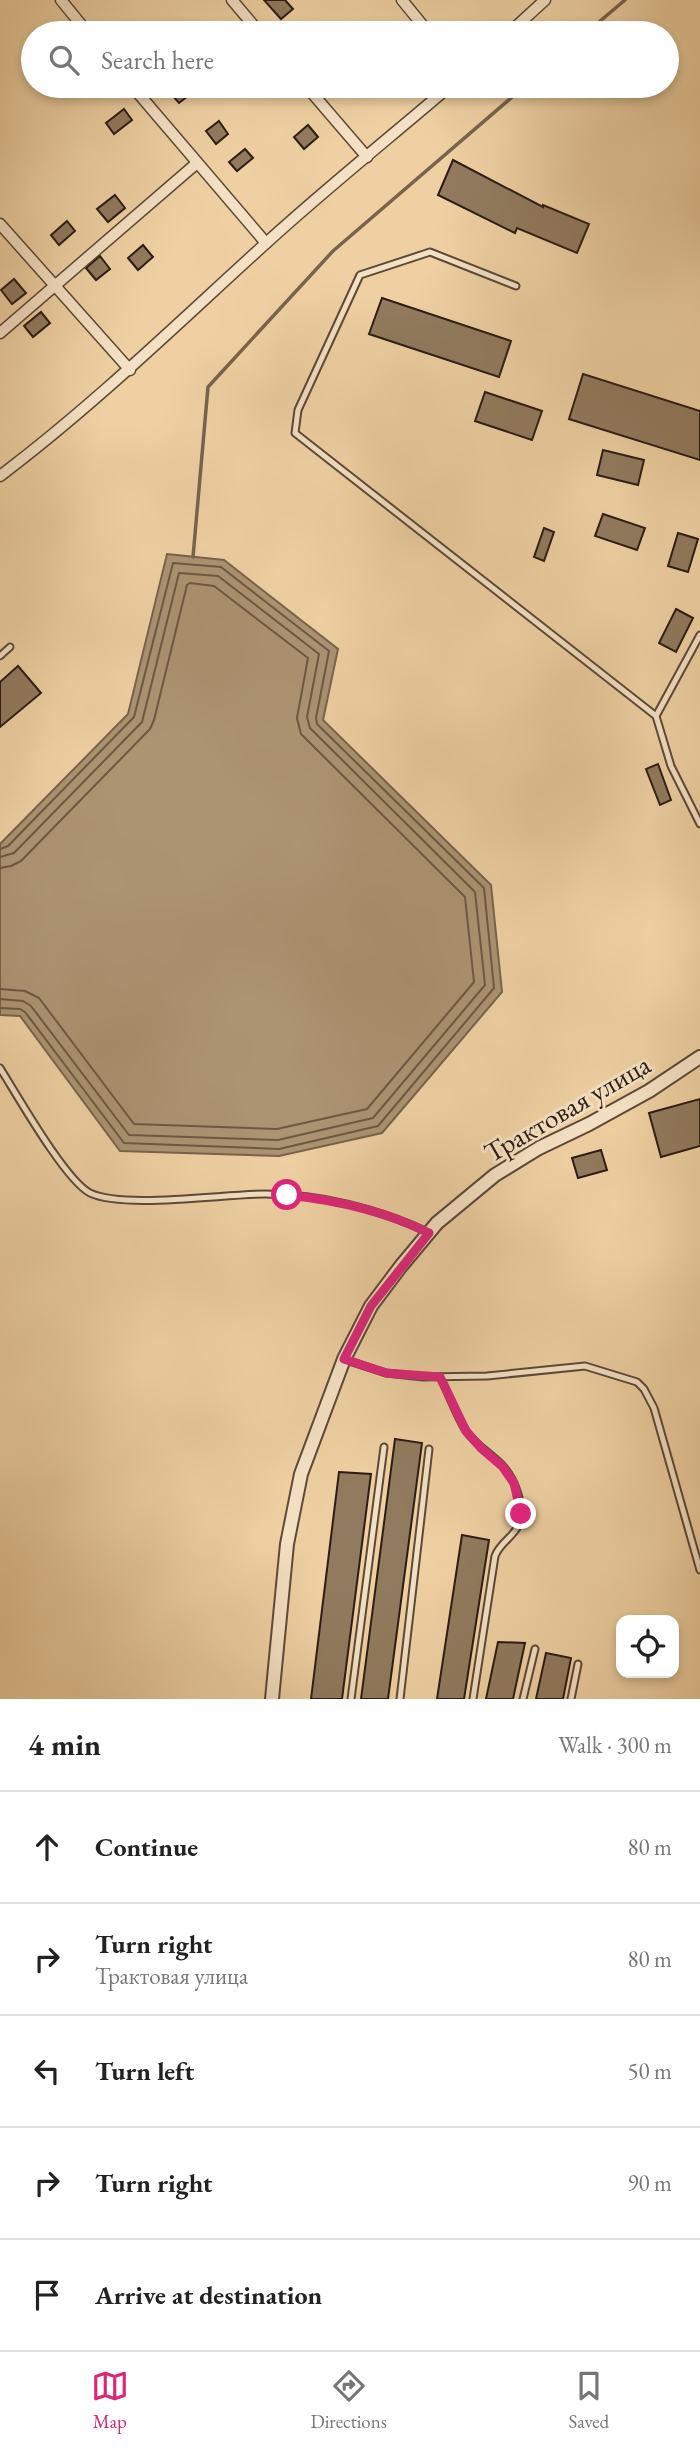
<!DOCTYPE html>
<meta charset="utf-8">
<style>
:root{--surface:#fff;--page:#f6f6f6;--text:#222;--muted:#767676;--line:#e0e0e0;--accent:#db2777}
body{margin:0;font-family:"EB Garamond",serif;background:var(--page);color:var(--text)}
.controls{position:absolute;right:21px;bottom:21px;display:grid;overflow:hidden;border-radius:14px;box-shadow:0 4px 10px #0003}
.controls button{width:63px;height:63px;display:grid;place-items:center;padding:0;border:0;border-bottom:2px solid var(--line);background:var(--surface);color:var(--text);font:35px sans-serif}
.stop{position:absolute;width:21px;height:21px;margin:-16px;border:5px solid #db2777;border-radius:50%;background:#fff}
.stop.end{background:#db2777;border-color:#fff;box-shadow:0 2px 7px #0008}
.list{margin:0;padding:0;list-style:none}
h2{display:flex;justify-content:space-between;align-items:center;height:91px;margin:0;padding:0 28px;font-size:30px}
h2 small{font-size:23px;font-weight:400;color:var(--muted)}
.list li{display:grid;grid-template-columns:46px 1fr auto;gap:21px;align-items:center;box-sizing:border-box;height:112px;padding:0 28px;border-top:2px solid var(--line)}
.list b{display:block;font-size:26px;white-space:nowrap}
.list p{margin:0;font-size:23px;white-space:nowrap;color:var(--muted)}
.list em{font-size:23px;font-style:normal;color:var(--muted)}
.icon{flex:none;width:38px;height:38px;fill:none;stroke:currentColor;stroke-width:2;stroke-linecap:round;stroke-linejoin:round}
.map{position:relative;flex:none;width:700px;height:1699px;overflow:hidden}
.search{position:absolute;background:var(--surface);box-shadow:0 4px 10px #0003;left:21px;right:21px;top:21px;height:77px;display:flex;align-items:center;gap:18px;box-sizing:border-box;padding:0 24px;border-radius:38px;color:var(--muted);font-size:26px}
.sheet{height:651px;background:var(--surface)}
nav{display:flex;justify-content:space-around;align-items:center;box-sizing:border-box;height:98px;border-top:2px solid var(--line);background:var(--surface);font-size:19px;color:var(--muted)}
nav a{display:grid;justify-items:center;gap:4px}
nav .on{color:var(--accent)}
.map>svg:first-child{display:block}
</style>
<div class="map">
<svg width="700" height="1699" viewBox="0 0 700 1699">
<rect width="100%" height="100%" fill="#eed0a2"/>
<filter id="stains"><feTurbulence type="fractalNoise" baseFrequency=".00286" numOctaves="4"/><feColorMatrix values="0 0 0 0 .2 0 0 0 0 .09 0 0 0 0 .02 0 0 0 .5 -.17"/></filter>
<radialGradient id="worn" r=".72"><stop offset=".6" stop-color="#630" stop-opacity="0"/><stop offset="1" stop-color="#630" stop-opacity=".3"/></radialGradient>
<polygon fill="#ac9372" stroke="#79634c" stroke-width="2" points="167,554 224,560 338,649 323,720 491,885 502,992 382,1133 279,1156 120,1151 20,1016 0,1015 0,844 128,714"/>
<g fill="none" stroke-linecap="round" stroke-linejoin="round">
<g stroke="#6c5843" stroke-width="2">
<polyline points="0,849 8,846 134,717 173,563 221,567 329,651 316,718 317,724 484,888 494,988 378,1126 279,1149 124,1143 25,1012 20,1009 0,1008"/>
<polyline points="0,857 14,853 142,722 179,573 218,576 319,654 307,717 310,728 475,892 485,985 373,1118 278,1140 129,1135 31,1006 23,1001 0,999"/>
<polyline points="0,868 11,866 21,861 150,729 154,720 187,585 190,583 214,586 308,658 297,718 301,734 465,897 474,982 367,1109 277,1129 134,1124 39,998 25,991 0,989"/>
</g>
<g stroke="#79634c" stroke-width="3.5">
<polyline points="586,33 625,0"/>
<polyline points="193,557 208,387 333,251 525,86"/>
</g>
</g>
<g fill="#917a5e" stroke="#2c1c14" stroke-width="2">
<polygon points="264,0 285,0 293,9 281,19"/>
<polygon points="164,86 185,86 192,93 179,103"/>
<polygon points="124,109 132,120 114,134 106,123"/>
<polygon points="219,121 228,134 216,144 206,131"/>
<polygon points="308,125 318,137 304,149 294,137"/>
<polygon points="245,149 253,158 237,171 229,162"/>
<polygon points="453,160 543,207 543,205 589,224 577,253 517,228 515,233 438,195"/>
<polygon points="115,195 125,208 108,222 97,209"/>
<polygon points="67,221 75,231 59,245 51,235"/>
<polygon points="143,245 153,257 138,270 128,258"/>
<polygon points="100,256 110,269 96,280 86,268"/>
<polygon points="14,279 26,293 12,304 1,290"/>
<polygon points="382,298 511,341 499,377 369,334"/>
<polygon points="41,312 50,323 33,337 24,326"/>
<polygon points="583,374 700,411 700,460 569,419"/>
<polygon points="485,392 542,411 532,440 475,421"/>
<polygon points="603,450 644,460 638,485 597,475"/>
<polygon points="603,514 645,528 637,550 595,536"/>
<polygon points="544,528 554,532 544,561 534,557"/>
<polygon points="678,533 698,539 688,572 668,566"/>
<polygon points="676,609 693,618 676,652 659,643"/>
<polygon points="18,666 41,693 0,727 0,682"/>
<polygon points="658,764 671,800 660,805 646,769"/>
<polygon points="700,1099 700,1146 661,1157 649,1113"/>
<polygon points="601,1150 607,1170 578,1178 572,1158"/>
<polygon points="395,1439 422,1443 388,1699 361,1699"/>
<polygon points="339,1472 371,1474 342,1699 311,1699"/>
<polygon points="462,1535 489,1540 464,1699 437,1699"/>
<polygon points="498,1642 525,1643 513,1699 486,1699"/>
<polygon points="546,1653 571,1658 563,1699 536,1699"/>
</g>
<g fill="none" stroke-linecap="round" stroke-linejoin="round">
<defs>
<g id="service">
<polyline points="516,286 430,252 360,275 298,410 295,433 656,716"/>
<polyline points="700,635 656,716 671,766 700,824"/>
<polyline points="0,656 10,647"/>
<path d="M0 1068C17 1095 65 1180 90 1193 123 1209 224 1194 265 1194 321 1194 379 1209 430 1233"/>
<polyline points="346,1360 386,1373 423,1377 487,1376 585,1366 637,1382 644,1389 654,1408 700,1570"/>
<path d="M440 1377C449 1394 456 1415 466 1431 476 1445 490 1453 502 1465 515 1479 526 1507 518 1526 513 1537 500 1543 495 1556L473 1699"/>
<polyline points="351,1699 384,1447"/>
<polyline points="400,1699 429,1449"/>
<polyline points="523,1699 535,1649"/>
<polyline points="571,1699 578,1664"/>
</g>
<g id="minor">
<polyline points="61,0 88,33"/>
<polyline points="232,0 260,33"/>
<polyline points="402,0 429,33"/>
<polyline points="509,33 545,0"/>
<polyline points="132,86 266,243"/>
<polyline points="306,86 367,157"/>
<polyline points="0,224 130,370"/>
<polyline points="0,333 197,163"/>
<path d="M0 476C94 405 177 324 264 245 324 190 388 139 450 86"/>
</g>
<polyline id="tertiary" points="272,1699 287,1544 301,1474 344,1359 371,1306 401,1266 437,1223 495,1175 539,1148 589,1124 649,1091 700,1057"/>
</defs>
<use href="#service" stroke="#5c4938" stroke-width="9"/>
<use href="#minor" stroke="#5c4938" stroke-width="13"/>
<use href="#tertiary" stroke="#5c4938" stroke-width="16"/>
<use href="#service" stroke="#f4e0c3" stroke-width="5"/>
<use href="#minor" stroke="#f4e0c3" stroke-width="10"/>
<use href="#tertiary" stroke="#f4e0c3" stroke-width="12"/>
</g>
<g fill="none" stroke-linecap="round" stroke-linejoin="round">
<path stroke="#db2777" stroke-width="9" d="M287 1195C336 1200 385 1211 429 1233L371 1306 344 1359 386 1373 440 1377 466 1431 481 1448 502 1466 514 1483 521 1514"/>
</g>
<g text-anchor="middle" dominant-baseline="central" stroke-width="6" stroke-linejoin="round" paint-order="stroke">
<g font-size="28" fill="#2c1c14" stroke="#f4e0c3">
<text transform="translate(567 1108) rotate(-30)">Трактовая улица</text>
</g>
</g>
<rect width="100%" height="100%" filter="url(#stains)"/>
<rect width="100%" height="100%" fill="url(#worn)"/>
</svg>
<div class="controls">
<button><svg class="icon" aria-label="locate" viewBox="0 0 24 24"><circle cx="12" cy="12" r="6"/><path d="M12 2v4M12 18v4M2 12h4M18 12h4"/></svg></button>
</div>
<div class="stop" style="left:287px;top:1195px"></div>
<div class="stop end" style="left:521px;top:1514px"></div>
<div class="search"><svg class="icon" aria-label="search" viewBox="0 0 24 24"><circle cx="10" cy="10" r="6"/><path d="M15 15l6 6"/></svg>Search here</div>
</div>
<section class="sheet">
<h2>4 min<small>Walk · 300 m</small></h2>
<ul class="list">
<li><svg class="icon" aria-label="ahead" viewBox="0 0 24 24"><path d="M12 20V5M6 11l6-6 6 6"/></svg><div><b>Continue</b></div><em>80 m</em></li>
<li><svg class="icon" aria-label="right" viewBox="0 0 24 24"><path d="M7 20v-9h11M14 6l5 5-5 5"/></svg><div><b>Turn right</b><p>Трактовая улица</p></div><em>80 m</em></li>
<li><svg class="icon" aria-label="left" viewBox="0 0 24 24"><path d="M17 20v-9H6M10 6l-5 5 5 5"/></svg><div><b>Turn left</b></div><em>50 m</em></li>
<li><svg class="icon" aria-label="right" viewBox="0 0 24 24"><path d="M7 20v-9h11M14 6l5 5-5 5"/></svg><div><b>Turn right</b></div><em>90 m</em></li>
<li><svg class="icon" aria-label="arrive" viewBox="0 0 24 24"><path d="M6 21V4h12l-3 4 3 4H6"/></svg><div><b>Arrive at destination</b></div></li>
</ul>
</section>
<nav>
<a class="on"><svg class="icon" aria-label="map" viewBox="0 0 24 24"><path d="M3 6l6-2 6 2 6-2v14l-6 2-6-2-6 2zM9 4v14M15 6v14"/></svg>Map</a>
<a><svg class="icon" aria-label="directions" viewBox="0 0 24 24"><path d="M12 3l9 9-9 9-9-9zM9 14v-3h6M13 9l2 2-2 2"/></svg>Directions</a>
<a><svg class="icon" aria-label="saved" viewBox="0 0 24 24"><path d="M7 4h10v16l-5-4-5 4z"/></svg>Saved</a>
</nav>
